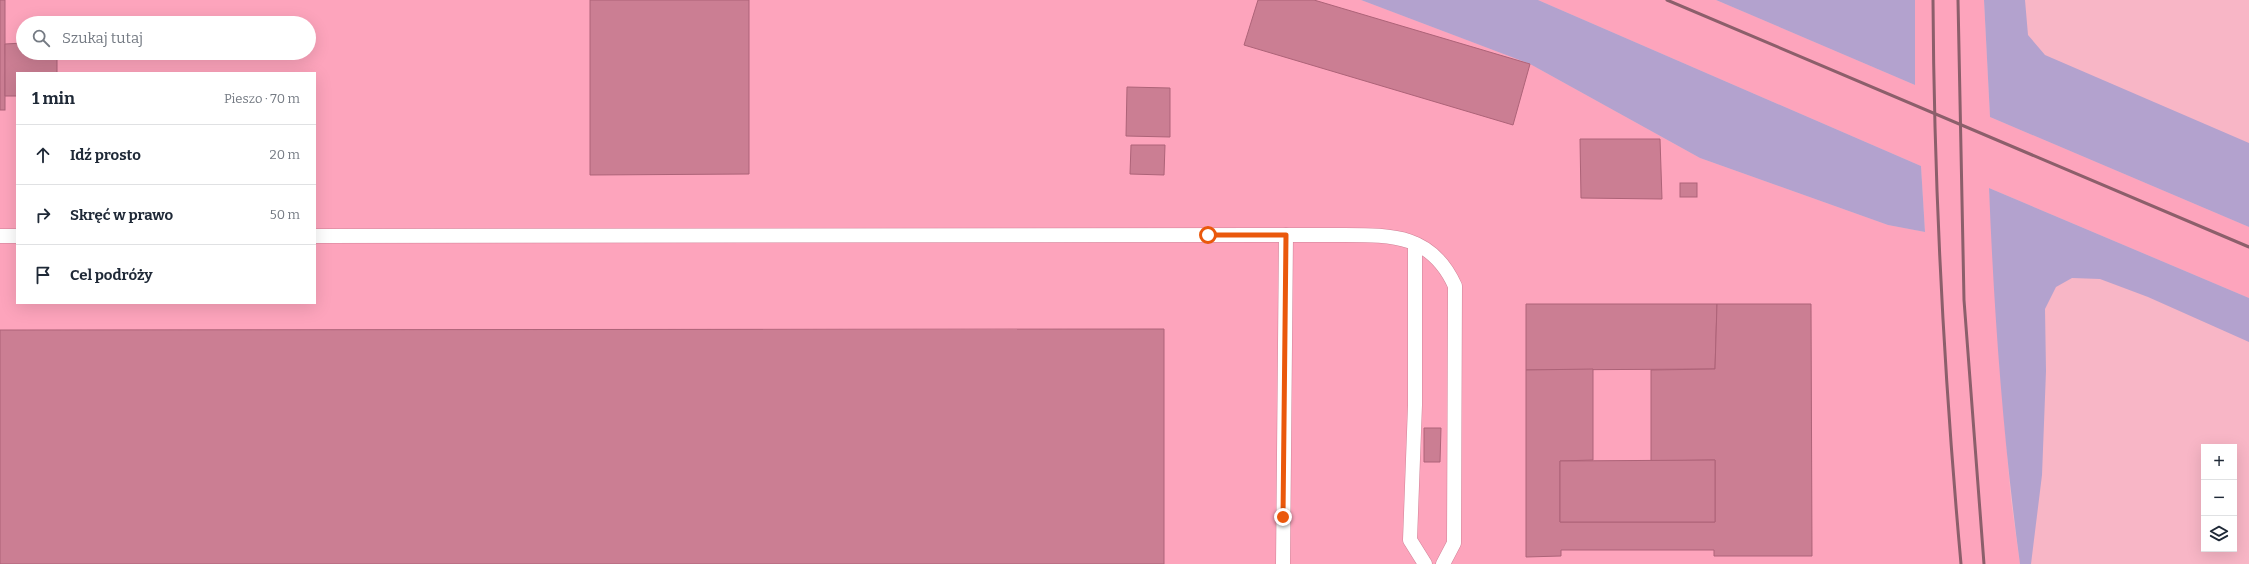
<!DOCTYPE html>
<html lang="pl">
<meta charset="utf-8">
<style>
:root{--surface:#fff;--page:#f6f6f7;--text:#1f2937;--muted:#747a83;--line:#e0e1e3}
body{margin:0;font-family:Bitter,serif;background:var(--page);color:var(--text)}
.controls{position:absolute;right:12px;bottom:12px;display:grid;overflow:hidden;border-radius:0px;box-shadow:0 4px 16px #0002}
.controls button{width:36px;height:36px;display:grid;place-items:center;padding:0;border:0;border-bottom:1px solid var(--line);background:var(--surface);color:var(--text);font:20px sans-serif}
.stop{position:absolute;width:12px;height:12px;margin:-9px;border:3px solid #ea580c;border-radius:50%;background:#fff}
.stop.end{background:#ea580c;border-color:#fff;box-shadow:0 1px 4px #0008}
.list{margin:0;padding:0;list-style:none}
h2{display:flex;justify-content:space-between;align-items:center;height:52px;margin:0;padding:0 16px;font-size:17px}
h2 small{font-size:13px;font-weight:400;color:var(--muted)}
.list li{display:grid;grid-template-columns:26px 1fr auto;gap:12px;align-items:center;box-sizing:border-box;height:60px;padding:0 16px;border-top:1px solid var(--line)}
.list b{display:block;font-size:15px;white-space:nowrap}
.list em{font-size:13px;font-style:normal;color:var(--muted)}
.icon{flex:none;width:22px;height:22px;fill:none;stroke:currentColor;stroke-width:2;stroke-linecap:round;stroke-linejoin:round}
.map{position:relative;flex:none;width:2249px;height:564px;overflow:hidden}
.search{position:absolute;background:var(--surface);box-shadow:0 4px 16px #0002;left:16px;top:16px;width:300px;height:44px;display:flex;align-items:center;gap:10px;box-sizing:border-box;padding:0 14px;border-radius:22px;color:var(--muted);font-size:15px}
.panel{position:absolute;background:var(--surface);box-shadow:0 4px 16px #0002;left:16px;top:72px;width:300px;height:232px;border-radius:0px}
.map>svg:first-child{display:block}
</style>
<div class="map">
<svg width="2249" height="564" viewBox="0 0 2249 564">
<rect width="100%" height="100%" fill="#f8b6c6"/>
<path fill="#fda4bc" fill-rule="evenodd" d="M0 0H1361L1530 64 1700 158 1888 225 1925 232 1921 166 1538 0H1716L1915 85V0H1984L1990 117 2249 227V298L1989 188 2000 371 2011 500 2020 564H0ZM23 23H309V53H23ZM17 73H315V303H17Z"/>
<g fill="#b3a2ce">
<polygon points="1361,0 1538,0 1921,166 1925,232 1888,225 1700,158 1530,64"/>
<polygon points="1716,0 1915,0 1915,85"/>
<polygon points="1984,0 2025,0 2028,35 2045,55 2249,143 2249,227 1990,117"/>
<path d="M1989 188 2249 298V342L2148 297 2100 279 2072 278 2056 287 2045 309 2046 371 2042 475 2031 564H2020C2003 439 1994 313 1989 188Z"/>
</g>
<g fill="#cb7e93" stroke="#ad6378">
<rect x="0" y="0" width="5" height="110"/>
<polygon points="590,0 749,0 749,174 590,175"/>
<polygon points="1258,0 1314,0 1530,64 1513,125 1244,45"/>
<polygon points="23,43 23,53 57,53 57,73 17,73 17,96 5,96 5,44"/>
<polygon points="1127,87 1170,88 1170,137 1126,136"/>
<polygon points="1580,139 1660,139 1662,199 1581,198"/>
<polygon points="1131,145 1165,145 1164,175 1130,174"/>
<rect x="1680" y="183" width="17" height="14"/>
<polygon points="1526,304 1717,304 1715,369 1526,370"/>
<polygon points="1717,304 1811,304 1812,556 1714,556 1714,550 1561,550 1561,556 1526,557 1526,370 1593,369 1593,460 1560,461 1560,522 1715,522 1715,460 1651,461 1651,370 1715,369"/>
<polygon points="1164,329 1164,564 0,564 0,330"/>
<polygon points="1424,428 1441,428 1440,462 1424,462"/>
<polygon points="1715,460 1715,522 1560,522 1560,461"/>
</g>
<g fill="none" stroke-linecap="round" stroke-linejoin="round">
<defs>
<g id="lane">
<polyline points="0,236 17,236"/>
<path d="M315 236 1344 235C1394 235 1432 235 1455 286L1454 543 1443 564"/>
<polyline points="1415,244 1415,405 1410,540 1425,564"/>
<polyline points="1283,564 1286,235"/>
</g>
</defs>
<use href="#lane" stroke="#d08297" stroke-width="15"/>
<use href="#lane" stroke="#fff" stroke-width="14"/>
<g stroke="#8c5f6b" stroke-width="3">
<polyline points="1667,0 2249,247"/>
<path d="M1933 0C1934 189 1944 376 1961 564"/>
<polyline points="1958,0 1964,300 1984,564"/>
</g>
</g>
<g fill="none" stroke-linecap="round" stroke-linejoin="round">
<polyline stroke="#ea580c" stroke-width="5" points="1208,235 1286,235 1283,517"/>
</g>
</svg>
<div class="controls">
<button>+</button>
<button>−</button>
<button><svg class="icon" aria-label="layers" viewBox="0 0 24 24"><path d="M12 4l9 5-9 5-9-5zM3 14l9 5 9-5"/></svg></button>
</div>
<div class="stop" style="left:1208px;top:235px"></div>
<div class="stop end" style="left:1283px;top:517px"></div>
<div class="search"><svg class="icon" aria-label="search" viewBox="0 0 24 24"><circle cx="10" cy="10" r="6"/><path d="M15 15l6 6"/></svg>Szukaj tutaj</div>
<section class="panel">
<h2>1 min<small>Pieszo · 70 m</small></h2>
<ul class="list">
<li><svg class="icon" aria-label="ahead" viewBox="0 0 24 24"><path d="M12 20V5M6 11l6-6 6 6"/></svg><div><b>Idź prosto</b></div><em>20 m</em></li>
<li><svg class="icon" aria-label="right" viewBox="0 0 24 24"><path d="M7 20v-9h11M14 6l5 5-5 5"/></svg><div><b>Skręć w prawo</b></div><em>50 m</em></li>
<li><svg class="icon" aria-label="arrive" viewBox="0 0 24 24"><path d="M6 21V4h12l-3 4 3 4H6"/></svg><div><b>Cel podróży</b></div></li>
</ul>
</section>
</div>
